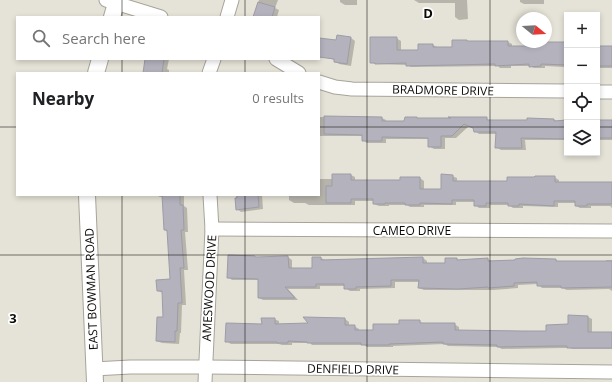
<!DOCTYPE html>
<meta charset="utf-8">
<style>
:root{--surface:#fff;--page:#f6f6f6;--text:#202124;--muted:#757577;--line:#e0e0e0}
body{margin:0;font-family:"Open Sans",sans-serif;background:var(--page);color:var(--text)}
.controls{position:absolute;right:12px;top:12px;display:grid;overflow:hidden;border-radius:0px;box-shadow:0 2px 6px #0003}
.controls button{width:36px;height:36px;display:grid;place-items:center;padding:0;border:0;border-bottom:1px solid var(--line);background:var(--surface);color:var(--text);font:20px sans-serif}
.compass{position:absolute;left:516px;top:12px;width:36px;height:36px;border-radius:50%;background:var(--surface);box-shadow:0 2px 6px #0003;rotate:108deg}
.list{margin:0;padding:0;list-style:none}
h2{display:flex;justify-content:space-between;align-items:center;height:52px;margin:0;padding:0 16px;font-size:17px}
h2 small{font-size:13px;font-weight:400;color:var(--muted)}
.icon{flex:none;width:22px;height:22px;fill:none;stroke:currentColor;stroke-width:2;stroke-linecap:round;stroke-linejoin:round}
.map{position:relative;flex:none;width:612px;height:382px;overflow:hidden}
.search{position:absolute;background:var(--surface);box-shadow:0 2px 6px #0003;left:16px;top:16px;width:304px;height:44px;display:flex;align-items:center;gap:10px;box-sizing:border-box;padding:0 14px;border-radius:0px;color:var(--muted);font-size:15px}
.panel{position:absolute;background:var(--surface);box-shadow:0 2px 6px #0003;left:16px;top:72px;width:304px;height:124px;border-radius:0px}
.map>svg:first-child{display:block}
</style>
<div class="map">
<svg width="612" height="382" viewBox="0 0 612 382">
<rect width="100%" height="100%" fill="#e5e2d7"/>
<g fill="#0003">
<polygon points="259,0 278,0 275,8 279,10 277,17 254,17"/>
<polygon points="340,0 357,0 357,5 345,5 340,2"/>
<polygon points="414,0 467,0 468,19 459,20 455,17 455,3 419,3"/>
<polygon points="485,0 583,0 544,0 544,4 524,4 520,2 520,0"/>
<polygon points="338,36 351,38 355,41 351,66 339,64 335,60 324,57 337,42"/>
<polygon points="396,38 401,41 401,51 419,51 419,45 433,45 437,47 453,48 469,42 508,42 512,44 512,47 530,47 530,42 567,43 567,68 564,67 545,66 545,68 534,68 530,66 511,66 511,68 500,68 498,66 411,67 407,65 375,64 371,62"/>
<rect x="597" y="47" width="15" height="21"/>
<polygon points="146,59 169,59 167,69 169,70 169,73 144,73"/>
<polygon points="319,113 320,117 382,118 386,120 386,122 405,122 417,118 419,119 486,118 490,121 554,120 557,121 567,121 567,140 525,140 526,150 501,150 496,147 497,134 479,134 475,131 474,128 469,126 456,138 445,138 445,149 434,149 429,146 429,139 386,139 386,143 367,143 363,140 363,136 319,136"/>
<rect x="597" y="121" width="15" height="19"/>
<polygon points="333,175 351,175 355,177 355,181 401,181 420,178 424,181 424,190 442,190 452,176 457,178 457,182 508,182 554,177 559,180 559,183 612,183 612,208 610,206 591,206 591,208 580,208 576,206 576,203 558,203 558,207 523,206 523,208 513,208 509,205 490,205 490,208 479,208 475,205 475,202 456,202 456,205 424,205 424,207 410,207 407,205 389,205 389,206 379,206 374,204 374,201 355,201 355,205 309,205 305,203 294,203 289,200 289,195 319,195 319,179 333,179"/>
<polygon points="156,195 184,195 184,206 187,208 188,232 185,232 188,270 184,270 186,305 182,305 181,333 180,333 179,344 162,343 157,341 164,318 163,293 158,291 171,280 168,232 165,230 163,197 160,197"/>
<polygon points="236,195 262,195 263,209 241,212 237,209"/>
<polygon points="255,257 288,257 292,260 292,269 313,269 313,258 321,258 325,260 423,258 427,261 427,264 446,264 457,259 459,261 488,259 492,262 556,260 560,262 606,262 606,260 612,260 612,291 609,289 567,290 562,288 542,288 538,284 518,285 518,288 493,290 424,290 419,288 420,282 395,282 395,288 360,289 360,291 350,291 345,288 345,286 320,286 320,289 288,289 298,300 263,300 259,298 259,280 232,280 228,277"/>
<polygon points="569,316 588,317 592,319 592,333 612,333 612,349 572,349 570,348 562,348 502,349 498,347 448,346 445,344 393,346 393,347 367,347 364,345 312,345 310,343 292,343 292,345 282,345 279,344 231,344 226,341 274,319 279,321 279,325 311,324 305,318 345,319 349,322 349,326 354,326 359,329 359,331 374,331 419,321 424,324 454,324 459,327 459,331 547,332 569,325"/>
</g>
<g fill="#b4b2bd" stroke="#9e9ca6">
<polygon points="258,2 275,7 272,17 253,17"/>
<polygon points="337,35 351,37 347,64 334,62 334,59 319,57 319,38 336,40"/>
<polygon points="370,37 397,37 397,50 418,50 418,44 433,44 433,47 452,47 452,40 467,40 467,41 508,41 508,46 529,46 529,42 567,42 567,65 541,64 541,66 529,67 529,64 495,66 495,64 406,66 406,63 375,64 375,63 370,63"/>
<rect x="597" y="46" width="15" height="20"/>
<polygon points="145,59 164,59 162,73 143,73"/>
<polygon points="324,116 382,117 382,121 404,121 405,117 417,117 417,118 451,118 448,117 487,117 487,120 527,120 527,118 554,119 554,121 567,120 567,139 521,138 522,148 495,148 496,132 474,132 473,128 464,124 452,136 441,136 441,147 428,147 428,138 382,137 382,141 362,141 362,135 324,134"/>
<rect x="597" y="120" width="15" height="18"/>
<polygon points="332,174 351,174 351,180 400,180 400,177 420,177 420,189 441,189 441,174 453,175 453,181 507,181 507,177 534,177 535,176 555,176 555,182 612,182 612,204 587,204 587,206 575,206 575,201 554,201 554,206 519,204 519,206 508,206 508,203 486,203 486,206 474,206 474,200 452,200 452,204 420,203 420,205 405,205 405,203 385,203 385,204 373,204 373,199 351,199 351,203 326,203 326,186 332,186"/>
<polygon points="162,195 180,195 180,205 183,205 184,230 181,230 184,268 180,268 182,303 178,303 177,331 175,331 175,342 156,341 157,317 163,317 162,291 157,291 156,280 170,279 167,230 164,230"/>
<polygon points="237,195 258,195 259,207 236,210 235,198 237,198"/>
<polygon points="228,255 255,256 255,257 288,256 289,268 312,268 312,257 321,257 321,260 423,257 423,263 445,263 445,258 457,258 457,260 488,258 488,261 515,260 515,259 523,258 556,259 556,261 612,261 612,287 561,288 561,286 537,286 537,282 514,283 514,286 488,288 488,287 458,289 418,288 419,280 391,280 391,286 356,287 356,289 344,289 344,284 316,284 316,287 285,287 295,298 258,298 258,279 227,278"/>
<polygon points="568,315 588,316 588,332 612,332 612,348 567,348 567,346 557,346 497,347 497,345 443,344 443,342 389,344 389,345 361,345 361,343 307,343 307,342 288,341 288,343 277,343 277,342 225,342 226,323 262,324 261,318 275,318 275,324 308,323 303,317 345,318 345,325 355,325 355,330 373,330 373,324 399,324 399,320 420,320 420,323 455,323 455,330 522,331 546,331 546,325 568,324"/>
</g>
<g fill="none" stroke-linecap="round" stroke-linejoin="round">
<defs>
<g id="minor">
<polyline points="106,0 161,17"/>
<polyline points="227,17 232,0"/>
<polyline points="276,59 299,73"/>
<polyline points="209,73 214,59"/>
<polyline points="319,82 335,87 352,89 567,91"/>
<polyline points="597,92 612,92"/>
<polyline points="212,229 612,231"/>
<polyline points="94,369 130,367 206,367 612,372"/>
<polyline points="205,382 212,229 210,195"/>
</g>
<g id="tertiary">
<polyline points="112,17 117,0"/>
<polyline points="96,73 100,59"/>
<polyline points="87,195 95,382"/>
</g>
</defs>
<use href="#minor" stroke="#a7a499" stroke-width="15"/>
<use href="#tertiary" stroke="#a7a499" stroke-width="18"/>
<use href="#minor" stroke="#fff" stroke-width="13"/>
<use href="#tertiary" stroke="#fff" stroke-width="16"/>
</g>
<path fill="none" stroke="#0c0b08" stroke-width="1" stroke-opacity="0.55" d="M122 0V17M245 0V17M367 0V382M490 0V382M122 59V73M245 59V73M0 127H17M319 127H567M597 127H612M122 195V382M245 195V382M0 255H612"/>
<g text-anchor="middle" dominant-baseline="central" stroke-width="3.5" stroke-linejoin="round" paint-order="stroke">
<g font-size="12" fill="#0c0b08" stroke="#fff">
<text transform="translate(443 90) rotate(1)">BRADMORE DRIVE</text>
<text x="412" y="230">CAMEO DRIVE</text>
<text transform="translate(209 288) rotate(-87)">AMESWOOD DRIVE</text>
<text transform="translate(91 289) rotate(-92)">EAST BOWMAN ROAD</text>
<text transform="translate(353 369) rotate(1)">DENFIELD DRIVE</text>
</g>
</g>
<g font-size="13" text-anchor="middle" font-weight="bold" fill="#0c0b08" stroke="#fff" stroke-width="3.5" stroke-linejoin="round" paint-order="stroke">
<text x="428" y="18">D</text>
<text x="13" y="323">3</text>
</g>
</svg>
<div class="controls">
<button>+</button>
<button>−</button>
<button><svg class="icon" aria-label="locate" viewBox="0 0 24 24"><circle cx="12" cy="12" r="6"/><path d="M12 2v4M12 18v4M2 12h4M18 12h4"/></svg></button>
<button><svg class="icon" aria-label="layers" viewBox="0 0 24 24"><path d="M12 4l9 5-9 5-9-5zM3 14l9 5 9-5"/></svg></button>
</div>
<svg class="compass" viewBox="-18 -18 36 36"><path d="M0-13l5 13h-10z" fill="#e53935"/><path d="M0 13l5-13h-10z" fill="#757577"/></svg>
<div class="search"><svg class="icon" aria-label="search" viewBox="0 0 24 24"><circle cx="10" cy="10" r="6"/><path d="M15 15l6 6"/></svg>Search here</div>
<section class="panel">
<h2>Nearby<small>0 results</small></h2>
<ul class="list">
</ul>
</section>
</div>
